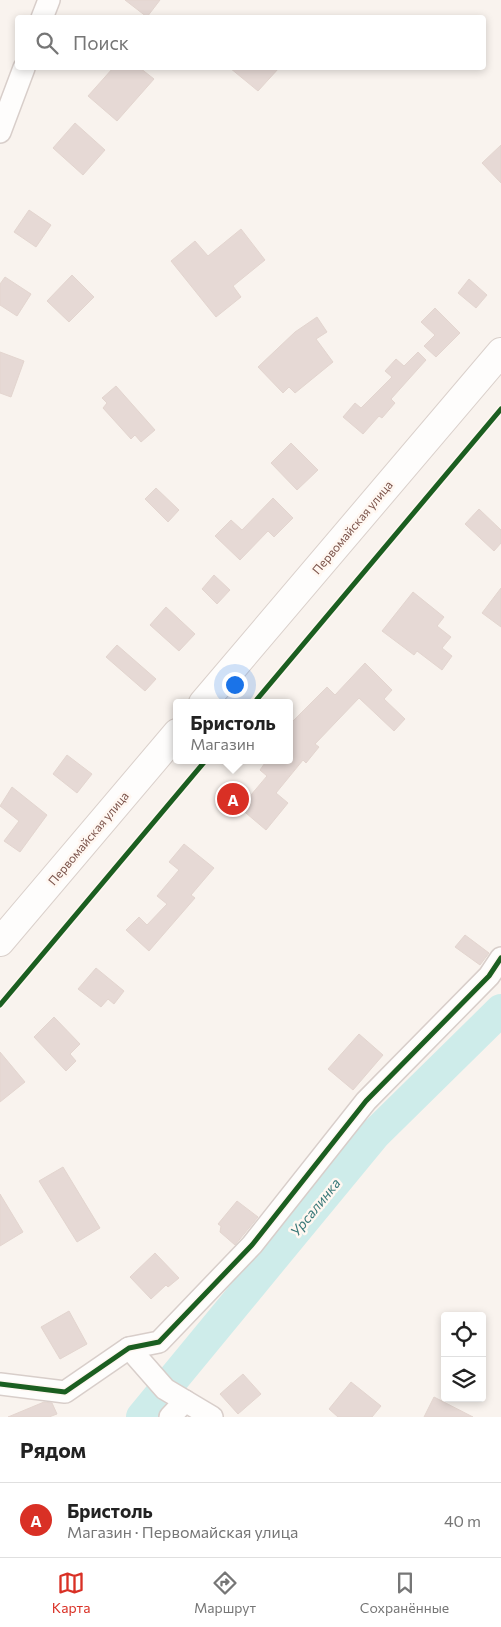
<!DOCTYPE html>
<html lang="ru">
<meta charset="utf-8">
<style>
:root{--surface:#fff;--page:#f6f6f6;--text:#222;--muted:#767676;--line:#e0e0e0;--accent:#d93025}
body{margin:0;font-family:Commissioner,sans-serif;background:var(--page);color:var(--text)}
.controls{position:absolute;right:15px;bottom:15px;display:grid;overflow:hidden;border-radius:5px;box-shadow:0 2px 8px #0003}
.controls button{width:45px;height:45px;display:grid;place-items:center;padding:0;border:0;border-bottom:1px solid var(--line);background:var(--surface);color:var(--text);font:25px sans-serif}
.you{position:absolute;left:234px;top:684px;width:18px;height:18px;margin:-12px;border:4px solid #fff;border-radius:50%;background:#1a73e8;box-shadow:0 0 0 8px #1a73e833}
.badge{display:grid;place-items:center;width:32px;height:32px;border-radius:50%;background:var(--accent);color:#fff;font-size:16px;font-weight:700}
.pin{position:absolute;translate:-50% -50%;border:2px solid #fff;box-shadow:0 1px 5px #0006}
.popup{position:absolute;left:173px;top:699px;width:120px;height:65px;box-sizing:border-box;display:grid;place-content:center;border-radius:5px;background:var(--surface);filter:drop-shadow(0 1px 4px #0005);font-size:16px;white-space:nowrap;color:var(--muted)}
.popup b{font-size:19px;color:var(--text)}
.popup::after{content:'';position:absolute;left:50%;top:100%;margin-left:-10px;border:10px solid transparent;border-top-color:var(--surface)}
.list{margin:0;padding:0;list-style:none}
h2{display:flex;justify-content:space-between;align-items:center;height:65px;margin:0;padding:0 20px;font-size:21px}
h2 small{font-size:16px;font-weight:400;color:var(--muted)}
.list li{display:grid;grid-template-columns:32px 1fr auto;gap:15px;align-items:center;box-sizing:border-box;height:75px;padding:0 20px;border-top:1px solid var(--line)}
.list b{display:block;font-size:19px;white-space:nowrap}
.list p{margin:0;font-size:16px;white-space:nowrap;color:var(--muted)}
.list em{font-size:16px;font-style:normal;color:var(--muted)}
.icon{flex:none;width:28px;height:28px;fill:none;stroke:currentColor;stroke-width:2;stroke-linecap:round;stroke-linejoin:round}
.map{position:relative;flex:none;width:501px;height:1417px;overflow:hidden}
.search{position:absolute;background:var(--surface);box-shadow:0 2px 8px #0003;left:15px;right:15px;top:15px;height:55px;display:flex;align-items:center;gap:12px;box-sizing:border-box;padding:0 18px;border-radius:5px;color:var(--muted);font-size:19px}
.sheet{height:140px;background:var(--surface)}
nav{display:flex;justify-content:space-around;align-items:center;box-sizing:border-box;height:70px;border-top:1px solid var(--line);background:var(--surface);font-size:14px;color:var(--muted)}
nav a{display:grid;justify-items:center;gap:2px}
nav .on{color:var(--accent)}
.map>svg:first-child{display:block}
</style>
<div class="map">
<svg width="501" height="1417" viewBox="0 0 501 1417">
<rect width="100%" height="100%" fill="#f9f3ee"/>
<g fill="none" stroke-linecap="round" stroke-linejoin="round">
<polyline stroke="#ceecea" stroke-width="32" points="142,1417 375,1134 501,1010"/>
</g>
<g fill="#e6d9d5" stroke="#e3d5cf">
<polygon points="125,0 160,0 147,17"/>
<polygon points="113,68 140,68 154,79 117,121 88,96"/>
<polygon points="230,68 279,68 258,91"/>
<polygon points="75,123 105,150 83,175 53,148"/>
<polygon points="501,145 501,183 482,163"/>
<polygon points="29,210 51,225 36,247 14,232"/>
<polygon points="241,229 265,260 233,286 241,297 216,317 171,261 195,241 208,256"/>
<polygon points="72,275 94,297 69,322 47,301"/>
<polygon points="5,277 31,294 17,316 0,305 0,284"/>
<polygon points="469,279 487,295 476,308 458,293"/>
<polygon points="435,308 460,333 436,357 424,346 435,335 421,322"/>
<polygon points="317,317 327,332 316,339 333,362 295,393 289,387 283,393 258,367 295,332"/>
<polygon points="0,352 24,361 11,397 0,393"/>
<polygon points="418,352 426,360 391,399 395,403 382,418 379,416 363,434 343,417 355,403 361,408 392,377 385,371 396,359 404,366"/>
<polygon points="116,386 155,430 141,442 135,435 131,439 103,408 107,403 102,398"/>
<polygon points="291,443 318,470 297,490 271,463"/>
<polygon points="156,488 179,510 168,522 145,499"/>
<polygon points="273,498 293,518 274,537 268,531 240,560 215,536 231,520 242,530"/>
<polygon points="479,509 501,530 501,543 494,551 465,524"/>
<polygon points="214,575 230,590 217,604 202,589"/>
<polygon points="501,588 501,627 482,613"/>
<polygon points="413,592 444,617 437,626 451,637 442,648 452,656 442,670 417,651 414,655 382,631"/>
<polygon points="166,607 195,634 179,651 150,625"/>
<polygon points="117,645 156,679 145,691 106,657"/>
<polygon points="365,663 392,690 384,699 405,719 394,731 359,698 315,744 319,747 306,763 303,760 276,793 288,803 266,830 240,808 267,776 260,770 267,760 289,760 289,725 327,687 335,695"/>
<polygon points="67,755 92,774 77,793 53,774"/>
<polygon points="12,787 47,815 20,852 4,841 19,821 0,806"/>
<polygon points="184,844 214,868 191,895 195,898 149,951 126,930 139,917 147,925 167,904 157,896 179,870 169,862"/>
<polygon points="465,935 489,953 480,965 455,947"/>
<polygon points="96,968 124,991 114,1004 108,999 101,1007 78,989"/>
<polygon points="54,1017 80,1044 70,1054 76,1061 66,1071 34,1037"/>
<polygon points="359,1034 383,1055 353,1090 328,1069"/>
<polygon points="0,1052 25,1082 0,1102"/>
<polygon points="63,1167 100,1228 77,1242 39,1181"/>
<polygon points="0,1194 23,1232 0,1246"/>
<polygon points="237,1201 258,1217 235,1245 220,1232 221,1226 218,1224"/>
<polygon points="155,1253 179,1278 168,1287 166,1285 151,1299 130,1277"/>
<polygon points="69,1311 87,1344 60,1359 41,1327"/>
<polygon points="243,1374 261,1394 238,1414 220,1394"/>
<polygon points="351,1382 381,1406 372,1417 338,1417 329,1409"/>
<polygon points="434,1397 473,1417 424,1417"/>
<polygon points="44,1402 52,1403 57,1414 49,1417 8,1417"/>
</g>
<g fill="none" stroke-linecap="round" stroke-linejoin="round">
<defs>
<g id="street">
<polyline points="42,18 49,0"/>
<polyline points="0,132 24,68"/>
<polyline points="129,1348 165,1389 212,1417"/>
<polyline points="0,1384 65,1392 129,1348 159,1342 252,1245 366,1101 489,976 501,958"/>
<polyline points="170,1417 185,1401"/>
</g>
<g id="secondary">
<polyline points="203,703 501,352"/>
<polyline points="0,942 177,733"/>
</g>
</defs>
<use href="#street" stroke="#d8ceca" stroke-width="24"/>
<use href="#secondary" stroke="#dad0cb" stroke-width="30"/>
<use href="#street" stroke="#fefdfc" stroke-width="21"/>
<use href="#secondary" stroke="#fefdfc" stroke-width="28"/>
<defs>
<g id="cycleway">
<polyline points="254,703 501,409"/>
<polyline points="0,1005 206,760"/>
<polyline points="0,1384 65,1392 129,1348 159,1342 252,1245 366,1101 489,976 501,958"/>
</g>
</defs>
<use href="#cycleway" stroke="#fff7f1" stroke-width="8"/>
<use href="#cycleway" stroke="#1b5e20" stroke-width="5"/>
</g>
<g text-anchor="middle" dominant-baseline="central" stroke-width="5" stroke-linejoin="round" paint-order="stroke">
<g font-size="12" fill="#7b534a" stroke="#fff7f1">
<text transform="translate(352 527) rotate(-50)">Первомайская улица</text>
<text transform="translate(88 838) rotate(-50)">Первомайская улица</text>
</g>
<g font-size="14" font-style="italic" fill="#3a7979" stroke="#fff7f1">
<text transform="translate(315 1207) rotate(-51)">Урсалинка</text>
</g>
</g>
</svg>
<div class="controls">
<button><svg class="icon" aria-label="locate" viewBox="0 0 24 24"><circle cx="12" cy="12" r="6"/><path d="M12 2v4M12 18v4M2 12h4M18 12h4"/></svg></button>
<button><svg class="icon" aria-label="layers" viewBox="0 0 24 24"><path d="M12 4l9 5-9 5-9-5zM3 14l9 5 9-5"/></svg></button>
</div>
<div class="you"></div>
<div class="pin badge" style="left:233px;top:799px">A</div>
<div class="popup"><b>Бристоль</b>Магазин</div>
<div class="search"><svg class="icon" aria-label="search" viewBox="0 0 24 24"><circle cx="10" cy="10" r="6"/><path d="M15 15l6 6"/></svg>Поиск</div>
</div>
<section class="sheet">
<h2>Рядом<small></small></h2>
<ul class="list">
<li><span class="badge">A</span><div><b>Бристоль</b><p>Магазин · Первомайская улица</p></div><em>40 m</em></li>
</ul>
</section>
<nav>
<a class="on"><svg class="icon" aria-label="map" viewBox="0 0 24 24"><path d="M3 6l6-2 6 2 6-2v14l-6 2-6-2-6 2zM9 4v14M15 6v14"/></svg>Карта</a>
<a><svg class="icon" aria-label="directions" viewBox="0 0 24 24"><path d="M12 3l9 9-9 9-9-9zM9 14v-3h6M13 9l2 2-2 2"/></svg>Маршрут</a>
<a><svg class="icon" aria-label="saved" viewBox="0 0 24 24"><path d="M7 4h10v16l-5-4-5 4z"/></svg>Сохранённые</a>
</nav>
